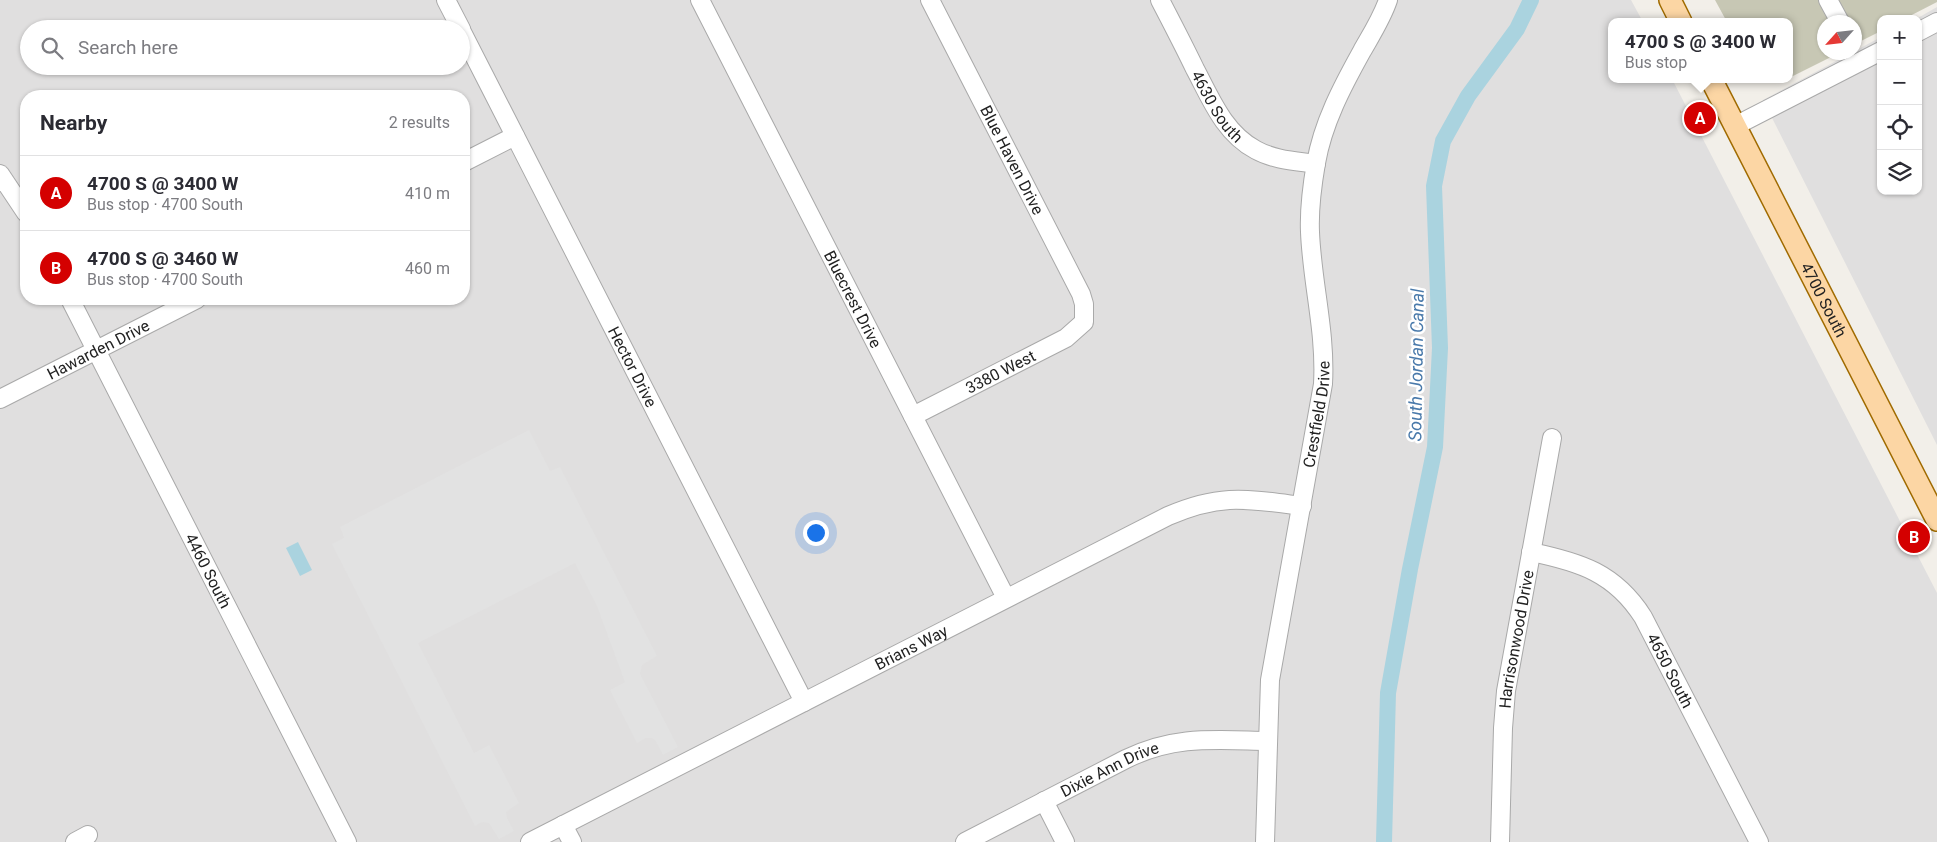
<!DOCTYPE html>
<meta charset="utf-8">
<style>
:root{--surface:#fff;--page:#f7f7f7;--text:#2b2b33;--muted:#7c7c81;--line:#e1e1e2;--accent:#d40000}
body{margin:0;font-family:Roboto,sans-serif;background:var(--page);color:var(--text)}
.controls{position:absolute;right:15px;top:15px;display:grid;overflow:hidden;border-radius:10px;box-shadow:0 1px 4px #0004}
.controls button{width:45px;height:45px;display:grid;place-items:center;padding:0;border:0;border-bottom:1px solid var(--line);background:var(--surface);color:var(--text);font:25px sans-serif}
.compass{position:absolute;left:1817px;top:15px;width:45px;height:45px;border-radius:50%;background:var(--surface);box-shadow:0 1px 4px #0004;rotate:243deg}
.you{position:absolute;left:815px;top:532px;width:18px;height:18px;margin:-12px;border:4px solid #fff;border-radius:50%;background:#1a73e8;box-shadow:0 0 0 8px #1a73e833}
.badge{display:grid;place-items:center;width:32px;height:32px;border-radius:50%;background:var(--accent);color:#fff;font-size:16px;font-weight:700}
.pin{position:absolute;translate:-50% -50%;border:2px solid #fff;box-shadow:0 1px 5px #0006}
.popup{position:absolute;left:1608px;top:18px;width:185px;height:65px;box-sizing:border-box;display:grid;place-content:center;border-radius:10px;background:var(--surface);filter:drop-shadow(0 1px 4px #0005);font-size:16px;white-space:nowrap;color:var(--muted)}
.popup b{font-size:19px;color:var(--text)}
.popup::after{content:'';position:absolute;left:50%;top:100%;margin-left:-10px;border:10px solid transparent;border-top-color:var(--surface)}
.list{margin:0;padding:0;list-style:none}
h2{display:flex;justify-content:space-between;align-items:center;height:65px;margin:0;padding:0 20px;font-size:21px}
h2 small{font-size:16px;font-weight:400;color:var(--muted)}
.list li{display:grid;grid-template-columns:32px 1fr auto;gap:15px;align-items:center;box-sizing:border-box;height:75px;padding:0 20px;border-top:1px solid var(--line)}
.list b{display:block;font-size:19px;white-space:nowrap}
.list p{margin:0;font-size:16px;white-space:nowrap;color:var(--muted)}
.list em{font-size:16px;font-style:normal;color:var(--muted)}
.icon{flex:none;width:28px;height:28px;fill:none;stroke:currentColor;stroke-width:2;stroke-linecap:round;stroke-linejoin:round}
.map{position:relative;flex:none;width:1937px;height:842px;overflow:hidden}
.search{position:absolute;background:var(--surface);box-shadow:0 1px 4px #0004;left:20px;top:20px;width:450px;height:55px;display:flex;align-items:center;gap:12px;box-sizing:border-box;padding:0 18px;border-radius:28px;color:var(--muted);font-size:19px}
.panel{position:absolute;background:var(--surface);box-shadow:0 1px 4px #0004;left:20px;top:90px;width:450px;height:215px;border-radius:20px}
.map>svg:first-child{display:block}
</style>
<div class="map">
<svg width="1937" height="842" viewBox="0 0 1937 842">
<rect width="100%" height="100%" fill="#f2efe9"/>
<g fill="#e0dfdf" fill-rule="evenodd">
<path d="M0 0H1631L1643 22H1611V79H1672L1937 593V842H0ZM29 29H461V66H29ZM26 96H464V299H26Z"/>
<polygon points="1937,7 1937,445 1763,100 1881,37 1881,191 1918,191 1918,19 1916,19"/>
</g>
<polygon fill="#c7c7b4" points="1715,0 1937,0 1937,2 1904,19 1881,19 1881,31 1855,44 1854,22 1824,22 1824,52 1839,53 1789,78 1789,22 1727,22"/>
<polygon fill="#e2e2e2" points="529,430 550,471 560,467 657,656 642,665 640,674 678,747 663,755 655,740 652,738 646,738 637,743 610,690 625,682 597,606 575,563 418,643 474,753 489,745 519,803 506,812 507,818 514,831 499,839 489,823 482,822 475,826 332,544 344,538 340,527"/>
<polygon fill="#aad3df" points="298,542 312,570 300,576 286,548"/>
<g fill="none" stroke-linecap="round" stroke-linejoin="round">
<polyline stroke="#aad3df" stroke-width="16" points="1384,842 1388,693 1410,569 1435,447 1440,348 1434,186 1443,141 1468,96 1517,29 1531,0"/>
<defs>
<g id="minor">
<polyline points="446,0 461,29"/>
<path id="s1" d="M700 0 1006 598"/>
<path id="s2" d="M1160 0C1172 23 1184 46 1195 69 1211 99 1224 133 1256 150 1274 160 1296 161 1316 164"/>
<polyline points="1828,0 1840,22"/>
<path id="s3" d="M461 30 804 702"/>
<polyline points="1918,32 1937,22"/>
<polyline points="1735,126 1881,51"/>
<polyline points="464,162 515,136"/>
<polyline points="0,174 26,213"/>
<path id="s4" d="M70 299 347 842"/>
<path id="s5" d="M0 399 197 299"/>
<path id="s6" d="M913 416 1066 338 1084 322V304L1081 294 930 0"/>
<path id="s7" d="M1531 552C1580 562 1615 573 1643 617L1759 842"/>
<polyline points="1044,801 1065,842"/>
<polyline points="563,825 572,842"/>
<polyline points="75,842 88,835"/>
<path id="s8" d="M530 842 1168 516C1221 493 1247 499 1302 506"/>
<path id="s9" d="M965 842 1126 759C1175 735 1215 740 1268 741"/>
<path id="s10" d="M1265 842 1270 680 1323 384C1326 332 1312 283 1310 232 1309 209 1312 186 1316 163 1323 123 1342 87 1362 51 1371 35 1382 18 1388 0"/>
<path id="s11" d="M1500 842 1503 728 1506 691 1552 438"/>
</g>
<g id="major">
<polyline points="1670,0 1681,22"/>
<path id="s12" d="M1711 79 1937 520"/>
</g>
</defs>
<use href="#minor" stroke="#a9a9a9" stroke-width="20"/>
<use href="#major" stroke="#a06b00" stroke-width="24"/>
<use href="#minor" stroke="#fff" stroke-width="18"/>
<use href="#major" stroke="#fcd6a4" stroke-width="21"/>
</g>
<g text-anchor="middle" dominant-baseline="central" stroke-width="5" stroke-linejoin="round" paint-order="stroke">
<g font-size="16" fill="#222" stroke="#fff">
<text stroke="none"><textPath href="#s2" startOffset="121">4630 South</textPath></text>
<text transform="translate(1012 160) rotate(63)">Blue Haven Drive</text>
<text stroke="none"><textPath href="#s1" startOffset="336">Bluecrest Drive</textPath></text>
<text stroke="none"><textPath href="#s12" startOffset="248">4700 South</textPath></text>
<text stroke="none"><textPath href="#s5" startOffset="110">Hawarden Drive</textPath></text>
<text stroke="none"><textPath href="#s3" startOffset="378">Hector Drive</textPath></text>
<text stroke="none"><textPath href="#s6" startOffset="98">3380 West</textPath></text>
<text stroke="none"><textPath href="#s10" startOffset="432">Crestfield Drive</textPath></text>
<text stroke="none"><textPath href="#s4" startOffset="305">4460 South</textPath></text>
<text stroke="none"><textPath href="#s11" startOffset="204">Harrisonwood Drive</textPath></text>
<text stroke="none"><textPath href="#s8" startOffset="428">Brians Way</textPath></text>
<text stroke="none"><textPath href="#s7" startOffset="194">4650 South</textPath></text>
<text stroke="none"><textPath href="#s9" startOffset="162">Dixie Ann Drive</textPath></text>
</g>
<g font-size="18" font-style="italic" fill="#4a7aab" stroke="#fff">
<text transform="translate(1416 365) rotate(-89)">South Jordan Canal</text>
</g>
</g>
</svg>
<div class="controls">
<button>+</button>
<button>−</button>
<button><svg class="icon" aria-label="locate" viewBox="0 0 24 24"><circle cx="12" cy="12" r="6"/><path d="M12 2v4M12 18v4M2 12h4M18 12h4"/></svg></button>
<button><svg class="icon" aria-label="layers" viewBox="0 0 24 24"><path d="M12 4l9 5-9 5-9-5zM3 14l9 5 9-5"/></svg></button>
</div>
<svg class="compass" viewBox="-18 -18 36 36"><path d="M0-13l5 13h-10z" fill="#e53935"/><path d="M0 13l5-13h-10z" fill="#7c7c81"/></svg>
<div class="you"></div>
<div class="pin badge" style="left:1700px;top:118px">A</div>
<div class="popup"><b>4700 S @ 3400 W</b>Bus stop</div>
<div class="pin badge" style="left:1914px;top:537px">B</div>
<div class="search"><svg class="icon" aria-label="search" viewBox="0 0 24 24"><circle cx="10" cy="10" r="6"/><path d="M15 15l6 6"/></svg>Search here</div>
<section class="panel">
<h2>Nearby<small>2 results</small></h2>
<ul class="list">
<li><span class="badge">A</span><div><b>4700 S @ 3400 W</b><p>Bus stop · 4700 South</p></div><em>410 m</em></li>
<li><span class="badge">B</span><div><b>4700 S @ 3460 W</b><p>Bus stop · 4700 South</p></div><em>460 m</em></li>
</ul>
</section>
</div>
